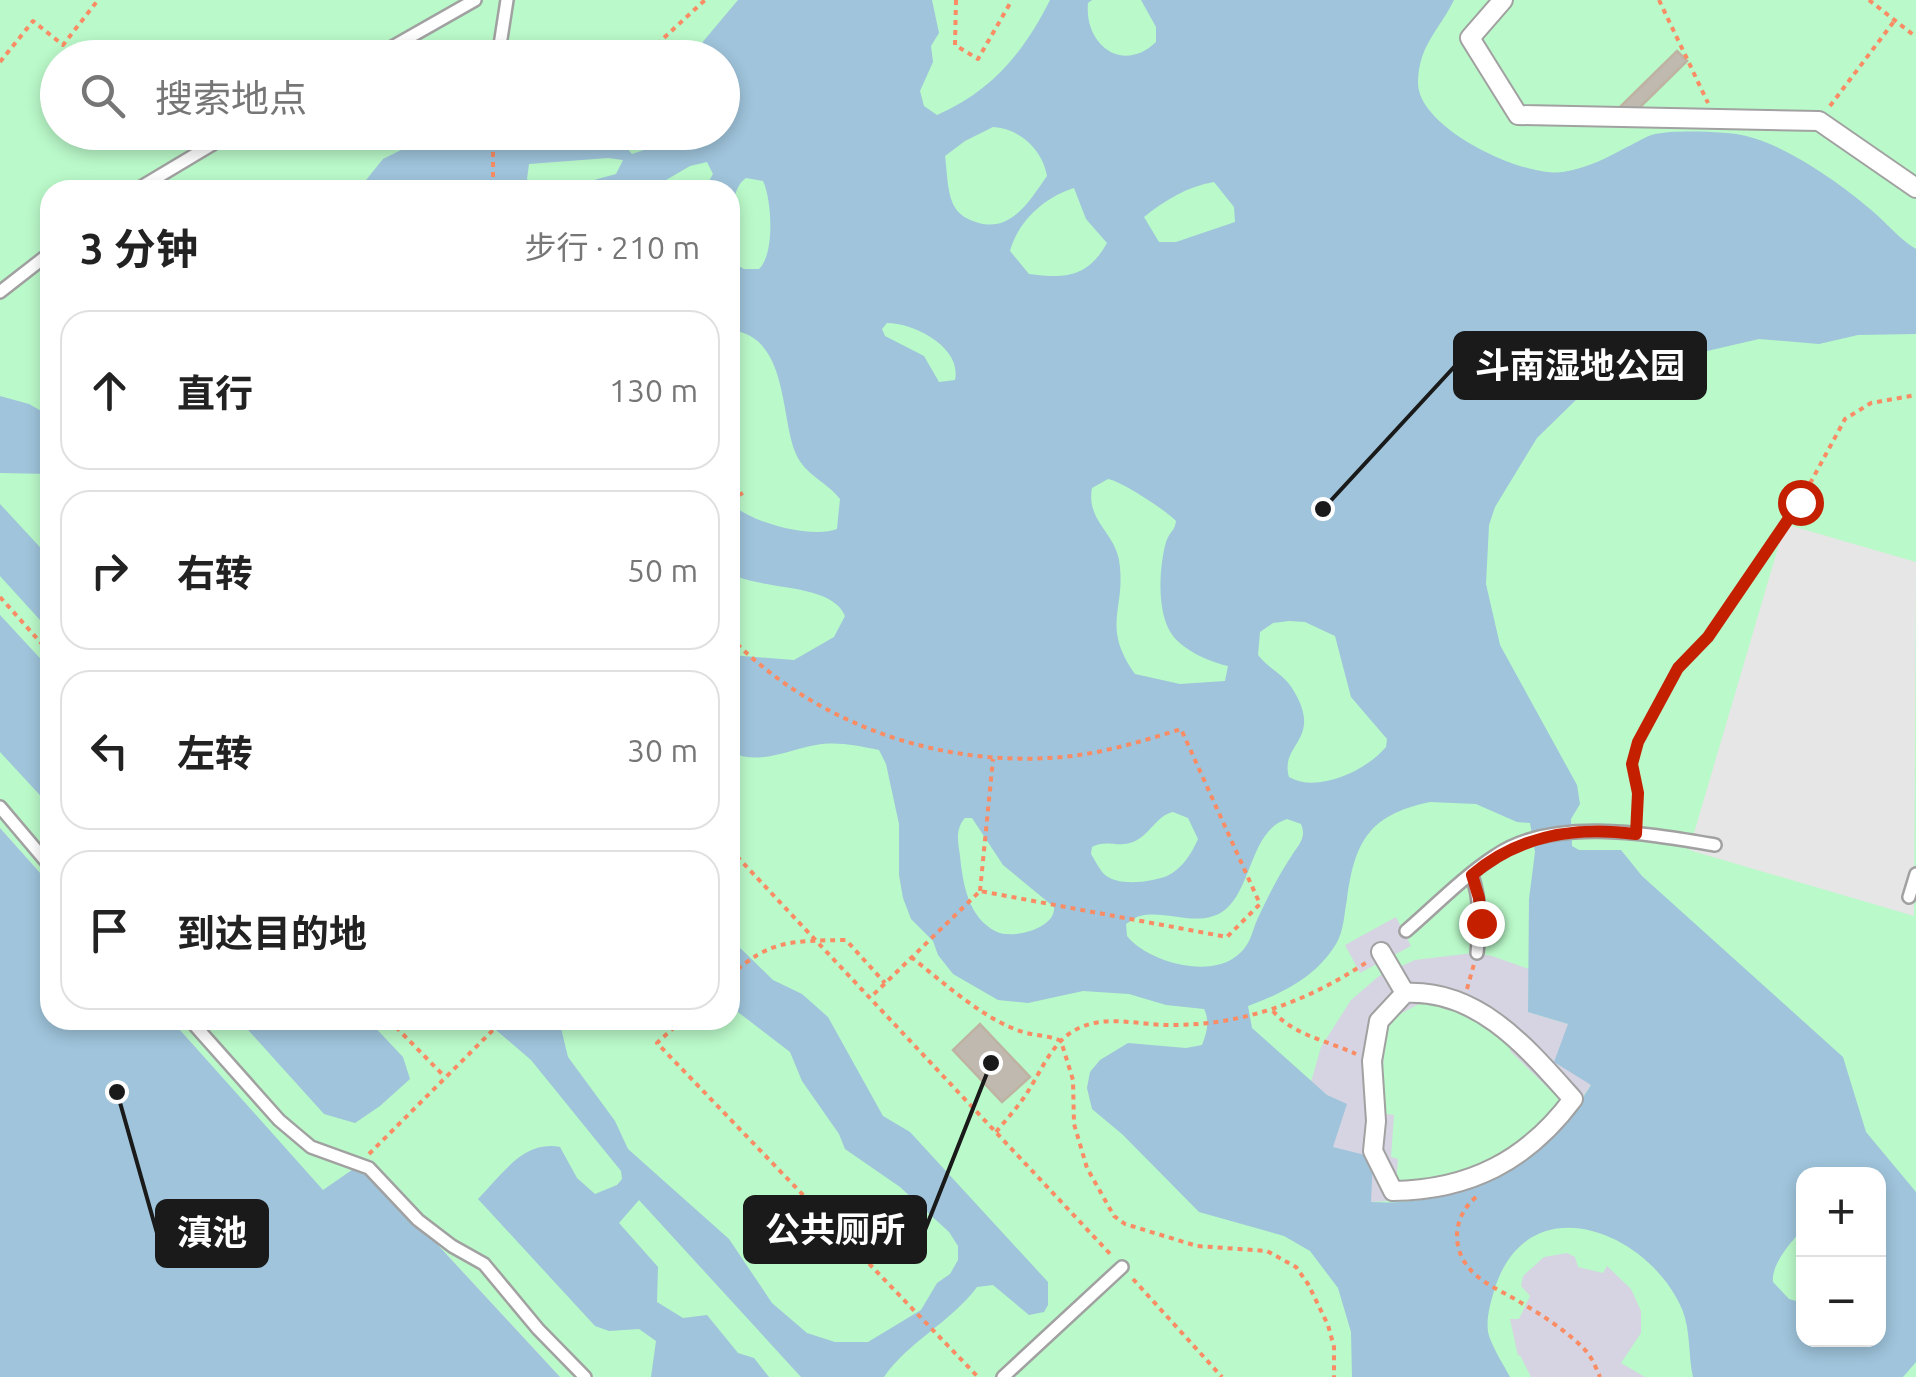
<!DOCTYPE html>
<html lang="zh">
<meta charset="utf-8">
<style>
:root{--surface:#fff;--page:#f6f6f6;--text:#222;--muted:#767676;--line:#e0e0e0}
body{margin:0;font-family:Ubuntu,"Noto Sans SC",sans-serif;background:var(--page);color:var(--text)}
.controls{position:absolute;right:30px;bottom:30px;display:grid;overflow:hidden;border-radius:20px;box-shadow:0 5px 15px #0003}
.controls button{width:90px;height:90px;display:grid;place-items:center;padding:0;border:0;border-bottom:2px solid var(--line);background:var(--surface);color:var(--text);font:50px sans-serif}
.stop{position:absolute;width:30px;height:30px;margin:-22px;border:8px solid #c42000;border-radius:50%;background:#fff}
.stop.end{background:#c42000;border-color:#fff;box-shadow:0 2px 10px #0008}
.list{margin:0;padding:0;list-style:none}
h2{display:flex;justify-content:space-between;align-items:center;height:130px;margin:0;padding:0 40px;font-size:42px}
h2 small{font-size:32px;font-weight:400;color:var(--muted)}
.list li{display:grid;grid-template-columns:65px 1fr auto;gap:30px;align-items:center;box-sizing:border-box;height:160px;margin:0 20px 20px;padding:0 20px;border:2px solid var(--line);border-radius:30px}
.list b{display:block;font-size:38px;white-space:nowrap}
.list em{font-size:32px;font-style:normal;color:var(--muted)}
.icon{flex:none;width:55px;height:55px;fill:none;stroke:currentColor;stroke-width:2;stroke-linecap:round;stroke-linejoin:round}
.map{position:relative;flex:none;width:1916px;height:1377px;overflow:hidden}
.search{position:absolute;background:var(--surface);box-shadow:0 5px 15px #0003;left:40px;top:40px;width:700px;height:110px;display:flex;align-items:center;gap:25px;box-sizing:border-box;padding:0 35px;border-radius:55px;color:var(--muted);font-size:38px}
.panel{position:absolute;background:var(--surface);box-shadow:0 5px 15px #0003;left:40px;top:180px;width:700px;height:850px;border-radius:30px}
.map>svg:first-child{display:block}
</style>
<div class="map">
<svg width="1916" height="1377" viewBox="0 0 1916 1377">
<rect width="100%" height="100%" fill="#eceae0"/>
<path fill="#baf9c9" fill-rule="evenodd" d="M0 0H1916V1377H560L362 1163 323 1191 171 1020H730V190H50V884L0 828ZM58 58H722V132H58ZM1804 1174H1878V1340H1804Z"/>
<polygon fill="#e6e6e6" points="1785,524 1916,562 1914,916 1689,850"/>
<g fill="#d6d4e2" fill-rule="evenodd">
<polygon points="1396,917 1411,946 1360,973 1345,945"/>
<path d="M1473 953 1492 956 1529 969 1528 1012 1568 1024 1591 1085 1562 1127 1518 1165 1529 1186H1478L1438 1198 1370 1202 1356 1155 1333 1147 1327 1095 1311 1082 1321 1047 1351 1000 1379 976 1415 960ZM1434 996 1514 1042 1510 1051 1549 1089 1566 1099 1510 1155 1436 1182 1396 1183 1398 1159 1391 1157 1394 1115 1379 1113 1387 1021Z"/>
<polygon points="1567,1253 1575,1257 1578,1267 1603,1273 1607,1266 1631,1289 1641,1311 1641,1333 1621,1363 1645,1377 1531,1377 1520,1355 1518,1356 1510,1319 1519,1319 1530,1296 1521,1286 1523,1276 1544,1257"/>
</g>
<g fill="#9fc4db" fill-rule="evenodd">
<path d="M738 0H932L939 33 931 46 933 62 920 91 924 106 937 115C992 91 1024 52 1050 0H1092L1088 3C1084 45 1123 74 1156 42V27L1141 0H1454C1439 31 1419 44 1418 82 1417 128 1524 178 1563 172 1587 168 1607 158 1627 147 1636 143 1646 136 1655 134 1673 130 1728 131 1746 136 1785 145 1839 182 1870 209 1886 222 1898 238 1916 249V334L1858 335 1819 344 1759 339 1638 367 1582 394 1537 438 1495 507 1489 525 1486 584 1500 645 1577 785 1580 804 1571 819 1572 846 1579 850H1621L1642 876 1843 1057 1866 1132 1916 1192V1362L1903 1377H1693C1688 1355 1691 1331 1682 1309 1648 1230 1526 1183 1494 1291 1490 1305 1485 1321 1489 1336 1494 1350 1503 1364 1510 1377H1352L1351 1332 1338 1288 1310 1251 1284 1236 1199 1212 1122 1134 1092 1109 1087 1088 1090 1072 1100 1060 1128 1043 1186 1048 1202 1045C1207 1032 1210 1021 1204 1009L1166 1005 1129 994 1083 991 1028 1003 998 1000 953 974 938 955 933 941 911 919 903 898 899 875V824L886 764 879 750C858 746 837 741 816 745 787 750 759 766 730 752V655L794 660 834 637 845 616C832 582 760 591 730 573V502C747 522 812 539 837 529L840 499C827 482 805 475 796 454 780 419 789 335 730 330V190H704L713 174 707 162 690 166 649 190H557L616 174 623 160 608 158 529 164 527 179 534 190H358L383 159 427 137 458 139 508 137 525 132 627 133 622 143 632 154 694 133 722 132 726 113 722 58 690 57ZM993 127C1019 128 1043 150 1047 176 1030 200 1012 232 979 223 968 220 958 215 953 204 947 191 947 171 945 156L965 141ZM746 178 763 181C772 200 775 254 759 269H744L737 265C728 245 727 190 746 178ZM1214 182 1234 207 1235 222 1176 242H1159L1144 217C1164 201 1188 186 1214 182ZM1074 188 1086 219 1107 243C1088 277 1066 279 1029 274L1010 251C1018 221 1045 197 1074 188ZM887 323C914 323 962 347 955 380L939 382 924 356 885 336 882 329ZM1108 479C1121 481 1167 511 1176 521 1175 531 1169 532 1166 542 1159 567 1156 614 1173 636 1185 651 1210 662 1228 666L1225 681 1180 684 1135 674C1100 624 1127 610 1119 560 1114 532 1086 520 1092 488ZM1289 621 1305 622 1335 636 1351 697 1387 739 1386 747C1367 770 1317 794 1289 777 1279 743 1325 740 1292 688 1283 674 1268 668 1258 655L1260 632 1273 623ZM1430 802 1476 804 1517 822 1530 823 1535 852 1529 899 1528 1012 1568 1024 1554 1062 1591 1085C1542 1165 1464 1207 1371 1202L1373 1157 1333 1147 1347 1104 1327 1095 1252 1028 1248 1006C1283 993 1316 977 1336 944 1344 931 1344 914 1347 899 1355 841 1369 815 1430 802ZM1173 812 1188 818 1198 839C1192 853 1182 869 1167 876 1152 882 1117 887 1104 874 1099 869 1095 860 1091 854L1092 847C1106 839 1118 848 1133 842 1149 836 1157 815 1173 812ZM965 818H972L1003 865 1054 907C1056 929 1012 939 997 932 968 918 963 884 960 856 958 842 955 829 965 818ZM1287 819 1301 824C1306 836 1301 842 1294 852 1280 873 1268 896 1257 920 1252 932 1250 945 1239 954 1211 980 1148 962 1127 936L1126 924C1131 921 1135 917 1140 916 1167 909 1201 930 1226 909 1252 887 1251 830 1287 819ZM1804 1174H1878V1340H1804L1803 1303 1789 1299 1773 1282C1771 1264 1791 1242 1803 1229Z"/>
<polygon points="0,396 29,404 50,416 50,474 0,473"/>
<polygon points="0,504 50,558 50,631 0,576"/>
<polygon points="0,615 50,669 50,806 0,752"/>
<polygon points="0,828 50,884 50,1020 171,1020 323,1190 362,1163 560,1377 0,1377"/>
<path d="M730 938 773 980 802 994 828 1017 883 1116 910 1132 1048 1282V1305L1044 1312 1029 1315 993 1285 977 1287C951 1322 908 1342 884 1377H801L639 1200 619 1223 658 1267 657 1302 683 1318 707 1315 738 1353 754 1358 769 1377H651L656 1341 639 1329 609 1331 595 1326 478 1199C502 1175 523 1140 560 1147L577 1178 595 1194 617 1185 622 1179 621 1171 531 1060 496 1030 482 1024 468 1028 418 1020H559L568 1057 615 1121 628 1149 729 1239 772 1303 807 1333 835 1342H868L921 1310 937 1283 950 1274 958 1260V1246L949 1232 900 1187 845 1149 839 1134 802 1081 790 1052 730 1006Z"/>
<polygon points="239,1020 368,1020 403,1057 410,1079 380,1106 355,1123 324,1114"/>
</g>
<g fill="#c0b9af" stroke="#beb3a2" stroke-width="2.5">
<polygon points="1677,51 1687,61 1631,116 1621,106"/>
<polygon points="980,1024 1030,1077 1002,1102 953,1050"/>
</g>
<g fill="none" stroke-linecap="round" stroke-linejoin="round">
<defs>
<g id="service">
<polyline points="373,58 475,0"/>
<polyline points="498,58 507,0"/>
<polyline points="136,190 233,132"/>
<polyline points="0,292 50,253"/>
<polyline points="0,807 50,866"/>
<path d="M1472 875C1481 902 1480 925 1477 953"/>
<polyline points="1909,897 1916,874"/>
<path d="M1406 931C1435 906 1463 877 1495 856 1553 816 1650 834 1715 845"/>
<polyline points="190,1020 279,1120 311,1147 369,1168 418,1220 452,1246 484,1264 538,1329 585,1377"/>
<polyline points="1003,1377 1122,1267"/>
</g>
<g id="pedestrian">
<polyline points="1503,0 1470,38 1518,115 1819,121 1916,188"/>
<path d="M1381 952 1405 993C1479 989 1528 1049 1573 1099 1527 1161 1469 1190 1393 1191L1373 1151 1376 1121 1372 1061 1379 1021 1405 993"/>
</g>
</defs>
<use href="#service" stroke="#a1a1a1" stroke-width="16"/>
<use href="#pedestrian" stroke="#a1a1a1" stroke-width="22"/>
<g stroke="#f98c64" stroke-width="4" stroke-dasharray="5 5" stroke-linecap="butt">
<polyline points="956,0 955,45 978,59 1012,0"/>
<polyline points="1659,0 1708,103"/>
<polyline points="1869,0 1916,37"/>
<polyline points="642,58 705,0"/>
<polyline points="0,62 33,21 63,45 98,0"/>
<polyline points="1830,106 1895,20"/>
<polyline points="493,132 493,190"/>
<polyline points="730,499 743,493"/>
<polyline points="0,597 50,653"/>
<path d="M730 637C816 725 941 768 1063 757 1104 753 1143 741 1181 729L1260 904 1227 937 980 891 871 997"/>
<polyline points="1637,819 1639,793 1633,764 1638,742 1678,668 1708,637 1800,502 1845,419 1871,403 1916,395"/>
<polyline points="730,849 1113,1257"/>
<polyline points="980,891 993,759"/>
<path d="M911 957C943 982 984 1020 1023 1032 1036 1036 1048 1035 1061 1041L1073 1080 1074 1124 1087 1168 1114 1216 1125 1224 1197 1246 1267 1251 1296 1267 1308 1284 1328 1325 1334 1347V1377"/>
<path d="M730 976C770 939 793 941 846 940L885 983"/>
<polyline points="1467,989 1474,964"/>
<path d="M1273 1011C1293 1035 1328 1041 1356 1054"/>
<polyline points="389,1020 445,1077"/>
<polyline points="682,1020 657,1043 978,1377"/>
<path d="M996 1132C1006 1120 1016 1109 1025 1096 1040 1074 1051 1043 1075 1030 1106 1013 1140 1026 1173 1025 1244 1025 1308 1001 1367 962"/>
<polyline points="369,1154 503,1020"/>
<path d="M1476 1197C1450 1219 1451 1255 1477 1276 1491 1288 1508 1294 1523 1304 1544 1316 1569 1333 1585 1350 1592 1357 1596 1368 1600 1377"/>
<polyline points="1133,1279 1222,1377"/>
</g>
<use href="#service" stroke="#fff" stroke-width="11"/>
<use href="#pedestrian" stroke="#fff" stroke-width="18"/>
</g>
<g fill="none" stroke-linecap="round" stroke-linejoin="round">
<path stroke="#c42000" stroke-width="12" d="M1481 923 1479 898 1472 875C1519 835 1575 826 1636 834L1638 793 1632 764 1638 742 1678 668 1708 637 1800 502"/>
</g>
<path fill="none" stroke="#1a1a1a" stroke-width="4" d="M1323 509L1455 366M991 1063L925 1230M117 1092L157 1233"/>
<g fill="#1a1a1a" stroke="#fff" stroke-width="4">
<circle cx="1323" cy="509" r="10"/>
<circle cx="991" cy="1063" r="10"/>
<circle cx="117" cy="1092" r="10"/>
</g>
<g fill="#1a1a1a" stroke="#1a1a1a" stroke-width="4">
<rect x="1455" y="333" width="250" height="65" rx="10"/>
<rect x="745" y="1197" width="180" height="65" rx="10"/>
<rect x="157" y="1201" width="110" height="65" rx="10"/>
</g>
<g font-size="35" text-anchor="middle" font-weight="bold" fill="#fff">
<text x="1580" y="378">斗南湿地公园</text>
<text x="835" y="1242">公共厕所</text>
<text x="212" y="1245">滇池</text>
</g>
</svg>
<div class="controls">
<button>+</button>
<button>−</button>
</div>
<div class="stop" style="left:1800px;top:502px"></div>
<div class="stop end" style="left:1481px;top:923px"></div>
<div class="search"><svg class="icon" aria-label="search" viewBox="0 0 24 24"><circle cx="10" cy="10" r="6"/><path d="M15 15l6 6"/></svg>搜索地点</div>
<section class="panel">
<h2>3 分钟<small>步行 · 210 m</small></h2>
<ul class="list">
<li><svg class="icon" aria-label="ahead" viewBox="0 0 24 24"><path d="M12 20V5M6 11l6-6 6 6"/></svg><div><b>直行</b></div><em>130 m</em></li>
<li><svg class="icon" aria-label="right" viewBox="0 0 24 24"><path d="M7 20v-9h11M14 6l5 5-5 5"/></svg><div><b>右转</b></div><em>50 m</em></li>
<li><svg class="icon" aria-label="left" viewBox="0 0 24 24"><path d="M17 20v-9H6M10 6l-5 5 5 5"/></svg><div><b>左转</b></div><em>30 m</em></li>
<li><svg class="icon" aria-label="arrive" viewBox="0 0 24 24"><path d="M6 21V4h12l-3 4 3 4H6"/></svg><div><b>到达目的地</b></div></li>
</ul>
</section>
</div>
